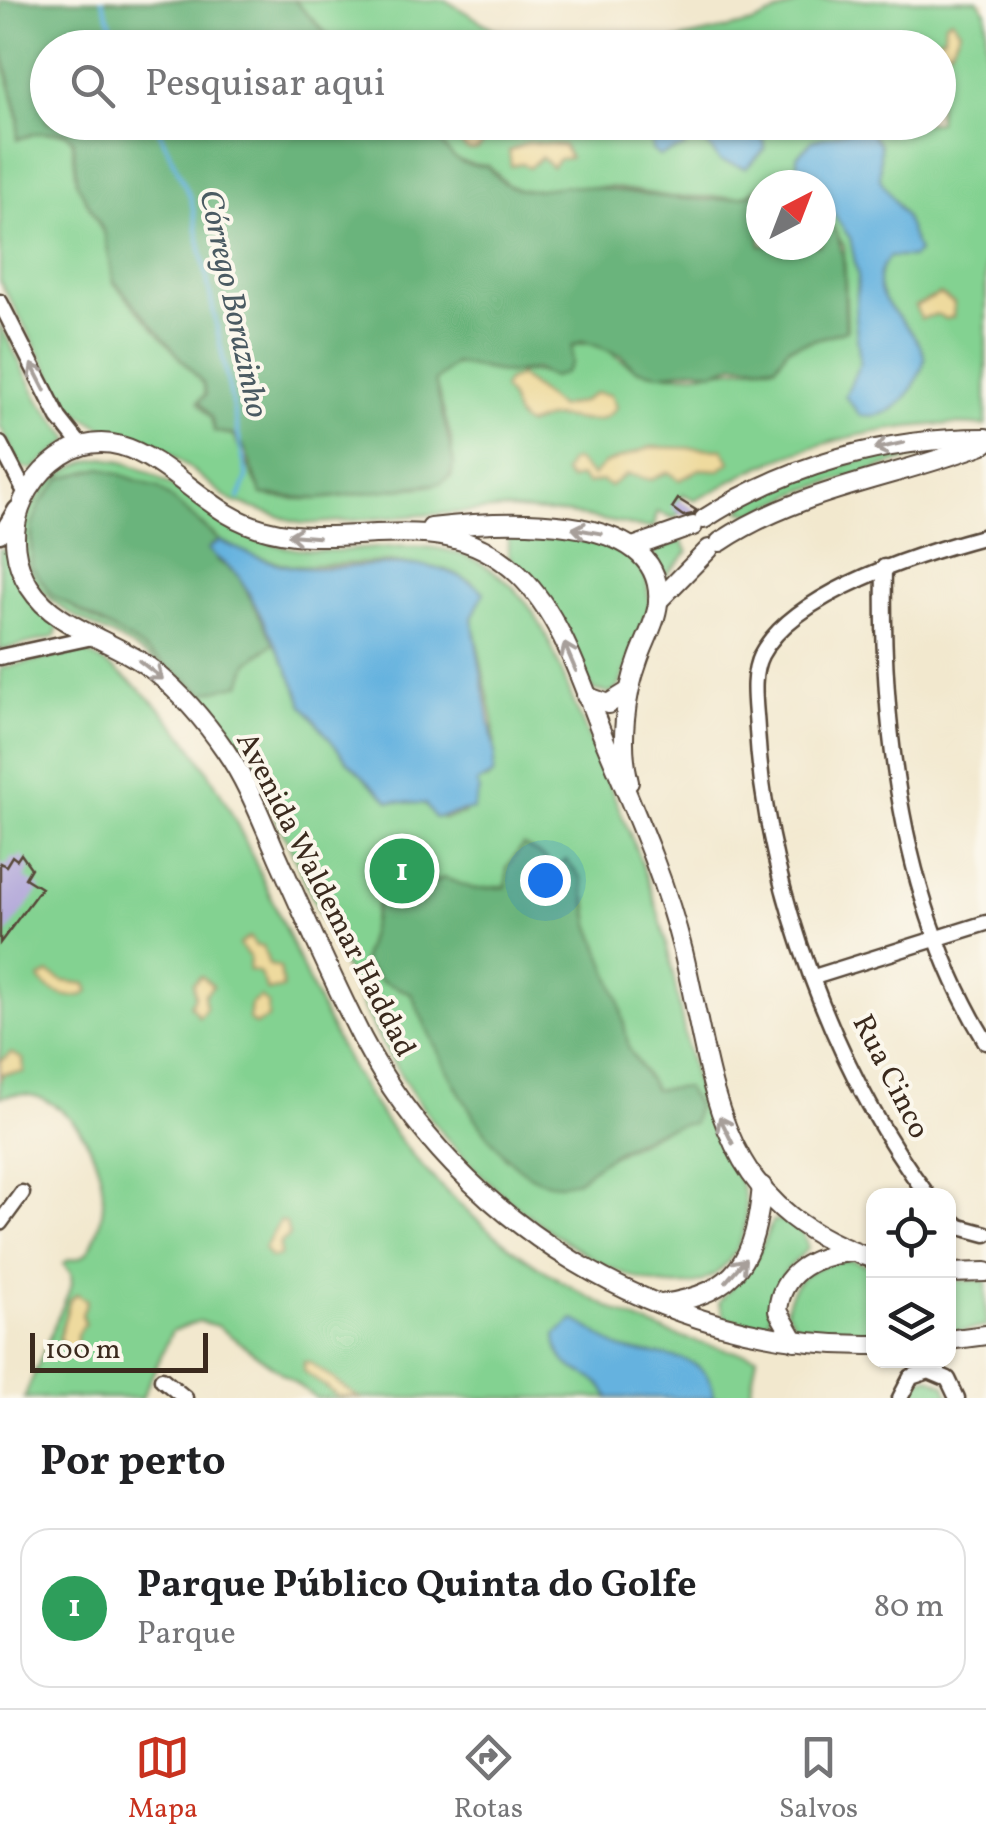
<!DOCTYPE html>
<html lang="pt">
<meta charset="utf-8">
<style>
:root{--surface:#fff;--page:#f2f2f2;--text:#202124;--muted:#757577;--line:#e0e0e0;--accent:#c8321e}
body{margin:0;font-family:Vollkorn,serif;background:var(--page);color:var(--text)}
.controls{position:absolute;right:30px;bottom:30px;display:grid;overflow:hidden;border-radius:20px;box-shadow:0 2px 8px #0004}
.controls button{width:90px;height:90px;display:grid;place-items:center;padding:0;border:0;border-bottom:2px solid var(--line);background:var(--surface);color:var(--text);font:50px sans-serif}
.compass{position:absolute;left:746px;top:170px;width:90px;height:90px;border-radius:50%;background:var(--surface);box-shadow:0 2px 8px #0004;rotate:42deg}
.scale{position:absolute;left:30px;bottom:25px;width:178px;box-sizing:border-box;padding-left:10px;border:5px solid #3b2a1e;border-top:0;font-size:28px;line-height:35px;white-space:nowrap;color:#3b2a1e;-webkit-text-stroke:8px #fbf7ec;paint-order:stroke}
.you{position:absolute;left:545px;top:880px;width:35px;height:35px;margin:-25px;border:8px solid #fff;border-radius:50%;background:#1a73e8;box-shadow:0 0 0 15px #1a73e833}
.badge{display:grid;place-items:center;width:65px;height:65px;border-radius:50%;background:var(--accent);color:#fff;font-size:32px;font-weight:700}
.pin{position:absolute;translate:-50% -50%;border:5px solid #fff;box-shadow:0 2px 10px #0006}
.list{margin:0;padding:0;list-style:none}
h2{display:flex;justify-content:space-between;align-items:center;height:130px;margin:0;padding:0 40px;font-size:42px}
h2 small{font-size:32px;font-weight:400;color:var(--muted)}
.list li{display:grid;grid-template-columns:65px 1fr auto;gap:30px;align-items:center;box-sizing:border-box;height:160px;margin:0 20px 20px;padding:0 20px;border:2px solid var(--line);border-radius:30px}
.list b{display:block;font-size:38px;white-space:nowrap}
.list p{margin:0;font-size:32px;white-space:nowrap;color:var(--muted)}
.list em{font-size:32px;font-style:normal;color:var(--muted)}
.icon{flex:none;width:55px;height:55px;fill:none;stroke:currentColor;stroke-width:2;stroke-linecap:round;stroke-linejoin:round}
.map{position:relative;flex:none;width:986px;height:1398px;overflow:hidden}
.search{position:absolute;background:var(--surface);box-shadow:0 2px 8px #0004;left:30px;right:30px;top:30px;height:110px;display:flex;align-items:center;gap:25px;box-sizing:border-box;padding:0 35px;border-radius:55px;color:var(--muted);font-size:38px}
.sheet{height:310px;background:var(--surface)}
nav{display:flex;justify-content:space-around;align-items:center;box-sizing:border-box;height:140px;border-top:2px solid var(--line);background:var(--surface);font-size:28px;color:var(--muted)}
nav a{display:grid;justify-items:center;gap:5px}
nav .on{color:var(--accent)}
.map>svg:first-child{display:block}
</style>
<div class="map">
<svg width="986" height="1398" viewBox="0 0 986 1398">
<rect width="100%" height="100%" fill="#fbf7ec"/>
<filter id="ink" filterUnits="userSpaceOnUse"><feTurbulence type="fractalNoise" baseFrequency=".01" numOctaves="2"/><feDisplacementMap in="SourceGraphic" scale="20" xChannelSelector="R" yChannelSelector="G"/><feConvolveMatrix kernelMatrix="1 2 1 2 8 2 1 2 1" color-interpolation-filters="sRGB"/></filter>
<filter id="wash" filterUnits="userSpaceOnUse"><feTurbulence type="fractalNoise" baseFrequency=".0048" numOctaves="4" result="noise"/><feDisplacementMap in="SourceGraphic" scale="40" xChannelSelector="R" yChannelSelector="G"/><feGaussianBlur stdDeviation="2.25" result="paint"/><feColorMatrix in="noise" values="0 0 0 0 0 0 0 0 0 0 0 0 0 0 0 0 0 1.4 0 .05"/><feComposite in="paint" operator="in"/></filter>
<g filter="url(#wash)">
<rect width="100%" height="100%" fill="#f2e8ce"/>
<g fill="#83d291" stroke="#5f7e58" stroke-width="2.5" fill-rule="evenodd">
<path d="M294 0H445L494 29 525 40 610 46 660 44 753 23 806 0H978L986 12V426C917 418 821 439 757 468 736 477 717 491 695 500L683 494 676 506 682 511 674 518 657 512 654 527 644 528 570 514 506 509 303 524 231 501 168 451 105 429 82 416 65 401 0 281V46L18 119 17 140 37 133H66L72 140 77 183 108 242 113 282 203 384 205 394 198 402 211 418 214 432 233 435 262 495C300 503 336 499 374 491 401 485 426 494 452 476L451 438 435 381C457 350 477 372 507 373 526 374 533 368 552 377 569 372 572 364 571 347 605 333 617 365 642 371 687 381 731 365 776 366L788 348 847 330 844 246 821 209V185H761L744 197H672L611 187 523 191 508 185 488 165C470 166 448 159 437 143 431 135 433 130 424 123L938 122V48L340 47Z"/>
<polygon points="0,324 39,400 71,440 32,470 21,467 0,426"/>
<path d="M959 444 805 490 752 514 740 511C765 473 913 448 959 444Z"/>
<path d="M104 458C177 468 215 538 296 549 372 559 435 522 504 579 542 610 556 659 574 703 603 773 637 842 659 915 677 976 682 1041 701 1102 712 1139 746 1173 746 1212 746 1233 738 1251 724 1266 663 1333 515 1210 469 1163 345 1037 317 856 215 716 194 687 163 665 132 647 97 626 46 610 28 569 5 516 54 464 104 458ZM102 468 183 508 221 541 250 555 292 566 396 562 446 570 472 582 480 600 472 618 493 720 495 754 488 779 476 782 464 814 443 819 426 803 389 801 348 762 303 704V694L274 643 248 663 241 684 205 693C181 678 160 659 136 644 86 613 8 588 37 513 49 482 71 474 102 468ZM444 878 474 889 552 882 587 899 590 924 619 1000 629 1049 655 1090 670 1126 600 1162 506 1158 471 1108 411 993 381 981 362 963 379 898Z"/>
<polygon points="533,530 621,548 646,576 650,606 620,685 612,693 593,690 508,554 508,536"/>
<polygon points="682,541 688,552 664,577 652,549"/>
<polygon points="0,549 7,550 58,625 55,637 0,650"/>
<path d="M83 651C189 704 232 811 278 913 306 975 332 1039 369 1097 454 1228 602 1329 757 1356L749 1398H316L217 1326 199 1321 172 1331 142 1398H24L72 1284 71 1273 63 1264C70 1256 74 1262 83 1256 93 1249 100 1225 102 1213 111 1157 62 1078 0 1097V668Z"/>
<polygon points="784,1220 803,1233 808,1248 784,1273 768,1321 758,1326 725,1318 719,1302 755,1259 773,1221"/>
<path d="M852 1260 873 1267V1337L798 1330 786 1310C791 1276 821 1261 852 1260Z"/>
<polygon points="986,1280 986,1327 949,1333 948,1281"/>
<polygon points="929,1377 945,1385 949,1398 906,1398 913,1383"/>
</g>
<g fill="#6ab47b" stroke="#526f4c" stroke-width="2.5">
<path d="M0 0H294L338 47 48 48V122L424 123C446 145 449 168 488 166 496 178 504 185 518 189 534 193 554 185 571 186 627 188 708 213 761 190V245H821V209C854 249 841 284 846 330L788 347 776 365 735 364 714 372 696 369 659 374 635 369 621 355 583 341 572 346V363L564 374 552 377 536 369 509 373 455 363 435 381 454 463 451 475 441 483 318 499 262 495 243 445 233 434 215 432 211 417 199 401 206 395 203 383 114 281 104 232 77 183 73 140 65 132 37 133 17 139 19 118 0 41Z"/>
<polygon points="102,468 159,488 220,541 212,545 217,560 238,575 274,643 248,663 241,684 205,693 134,642 52,595 31,566 32,526 40,504 62,478"/>
<path d="M523 845 547 859 546 881H552L556 867 566 860 582 879 590 924 619 1000 629 1049 655 1090 685 1087 697 1105 693 1123C659 1127 630 1142 602 1161 594 1167 586 1176 577 1180 504 1212 432 1041 411 993L381 981 362 963 379 898 445 878 474 889 506 887 507 867Z"/>
</g>
<g fill="#eeda9e" stroke="#94825e" stroke-width="2.5">
<polygon points="952,19 960,30 951,48 942,53 939,72 938,48 929,44 944,36 945,22"/>
<circle cx="472" cy="139" r="11"/>
<polygon points="529,142 563,145 570,158 559,159 552,167 541,157 529,168 522,163 511,166 509,151"/>
<polygon points="940,294 954,303 953,317 946,319 937,314 921,319 915,306"/>
<path d="M519 376 559 407 581 402 595 393 611 395 616 407C599 433 571 413 548 418 540 419 534 424 526 425 511 417 515 400 503 389L507 381Z"/>
<polygon points="651,447 723,449 730,462 720,470 700,469 680,480 668,472 651,480 627,474 610,486 601,481 587,484 579,477 570,480 564,473 569,462 576,460 592,476 604,464"/>
<polygon points="249,937 256,946 263,946 269,965 280,967 283,988 268,991 259,972 249,970 250,957 239,945"/>
<path d="M49 973 63 981 86 984 89 992C73 1002 51 994 39 979Z"/>
<polygon points="201,976 213,986 204,995 206,1008 199,1017 190,1005 195,996 193,983"/>
<polygon points="260,997 268,1004 268,1018 255,1025 249,1020 251,1004"/>
<polygon points="11,1053 23,1059 24,1072 2,1074 0,1081 0,1062"/>
<polygon points="280,1221 286,1223 289,1236 280,1243 280,1256 271,1258 264,1249"/>
<polygon points="77,1294 87,1300 82,1315 85,1324 77,1334 76,1350 68,1352 59,1338 70,1300"/>
<polygon points="304,1362 310,1362 359,1398 338,1396 304,1371"/>
</g>
<g fill="#65b2df" stroke="#506e7e" stroke-width="2.5">
<path d="M865 126 880 144V179L904 215 918 252 912 257H889C855 299 917 319 925 359 915 390 897 421 860 415L845 396 860 363 855 319 858 277 850 238 821 196V185H810L797 167V156L813 140Z"/>
<polygon points="664,137 680,141 685,147 659,156 652,150 652,142"/>
<polygon points="758,137 764,140 765,149 746,168 720,161 707,144 712,139"/>
<path d="M220 541C244 552 268 563 294 567 359 574 428 545 484 592L472 618 495 754 493 775 477 783 479 791 473 809 435 818 425 804 389 801 348 762 302 704C303 696 247 586 238 576 230 566 217 560 208 549Z"/>
<path d="M574 1320C592 1326 605 1344 623 1349 655 1357 713 1350 713 1398H609C597 1366 556 1380 556 1334Z"/>
</g>
<g fill="none" stroke-linecap="round" stroke-linejoin="round">
<g stroke="#65b2df" stroke-width="4">
<polyline points="102,0 120,48"/>
<polyline points="155,122 191,199 247,478 239,498"/>
</g>
</g>
<g id="blocks">
<g fill="#b5abda">
<polygon points="678,499 696,510 693,514 683,516 672,508"/>
<polygon points="21,854 31,868 25,878 41,888 0,943 0,863 6,866 12,856 17,860"/>
</g>
</g>
</g>
<g filter="url(#ink)">
<use href="#blocks" fill-opacity="0" stroke="#564638" stroke-width="2.5"/>
<g fill="none" stroke-linecap="round" stroke-linejoin="round">
<defs>
<g id="street">
<polyline points="0,302 59,418 82,447"/>
<polyline points="0,444 26,494"/>
<polyline points="0,535 16,509"/>
<path d="M884 567C881 727 901 903 986 1042"/>
<polyline points="0,657 97,636"/>
<polyline points="814,977 986,923"/>
<path d="M928 1196C834 1070 766 887 757 730 756 706 750 677 761 655 794 592 922 553 986 536"/>
<polyline points="948,1217 960,1227 986,1234"/>
<polyline points="0,1223 22,1193"/>
<polyline points="162,1379 185,1398"/>
<polyline points="900,1398 911,1377 929,1371 948,1379 957,1398"/>
</g>
<g id="secondary">
<path d="M704 519C788 464 887 438 986 438"/>
<path d="M431 528C490 521 666 506 658 603 656 623 644 642 638 661 625 696 619 745 629 782"/>
<path d="M720 542C801 488 897 478 986 443"/>
<polyline points="633,547 693,526"/>
<polyline points="658,601 709,549"/>
<polyline points="586,696 608,704 629,691"/>
<path d="M874 1259C713 1206 716 1089 683 951 665 878 633 808 604 739 581 682 563 618 519 575 432 490 323 571 228 514 171 480 113 401 43 471 0 517 7 583 61 618 91 638 125 648 154 671 181 693 205 721 225 750 248 783 262 821 278 857 305 918 332 979 362 1038 460 1224 663 1348 874 1345"/>
<polyline points="948,1273 986,1272"/>
<path d="M662 1304C739 1293 755 1258 762 1186"/>
<polyline points="948,1340 986,1335"/>
<path d="M795 1341 778 1311C781 1271 815 1256 850 1252"/>
</g>
</defs>
<use href="#street" stroke="#564638" stroke-width="19"/>
<use href="#secondary" stroke="#564638" stroke-width="22"/>
<use href="#street" stroke="#fff" stroke-width="14"/>
<use href="#secondary" stroke="#fff" stroke-width="18"/>
</g>
<defs><path id="oneway-shaft" d="M-6 0H5M1.5-3L5.5 0L1.5 3" fill="none" stroke-width="1.6" stroke-linecap="round" stroke-linejoin="round" transform="scale(2.5)"/></defs>
<g stroke="#a79f9a">
<use href="#oneway-shaft" transform="translate(38 377) rotate(-117)"/>
<use href="#oneway-shaft" transform="translate(889 446) rotate(167)"/>
<use href="#oneway-shaft" transform="translate(587 531) rotate(-170)"/>
<use href="#oneway-shaft" transform="translate(303 536) rotate(-175)"/>
<use href="#oneway-shaft" transform="translate(570 657) rotate(-113)"/>
<use href="#oneway-shaft" transform="translate(151 670) rotate(38)"/>
<use href="#oneway-shaft" transform="translate(726 1130) rotate(-116)"/>
<use href="#oneway-shaft" transform="translate(736 1270) rotate(-49)"/>
</g>
</g>
<g text-anchor="middle" dominant-baseline="central" stroke-width="8" stroke-linejoin="round" paint-order="stroke">
<g font-size="30" fill="#3b2a1e" stroke="#fbf7ec">
<text transform="translate(325 895) rotate(63)">Avenida Waldemar Haddad</text>
<text transform="translate(890 1077) rotate(63)">Rua Cinco</text>
</g>
<g font-size="32" font-style="italic" fill="#4a5a62" stroke="#fbf7ec">
<text transform="translate(232 304) rotate(78)">Córrego Borazinho</text>
</g>
</g>
</svg>
<div class="controls">
<button><svg class="icon" aria-label="locate" viewBox="0 0 24 24"><circle cx="12" cy="12" r="6"/><path d="M12 2v4M12 18v4M2 12h4M18 12h4"/></svg></button>
<button><svg class="icon" aria-label="layers" viewBox="0 0 24 24"><path d="M12 4l9 5-9 5-9-5zM3 14l9 5 9-5"/></svg></button>
</div>
<svg class="compass" viewBox="-18 -18 36 36"><path d="M0-13l5 13h-10z" fill="#e53935"/><path d="M0 13l5-13h-10z" fill="#757577"/></svg>
<div class="scale">100 m</div>
<div class="you"></div>
<div class="pin badge" style="left:402px;top:871px;background:#2e9e5b">1</div>
<div class="search"><svg class="icon" aria-label="search" viewBox="0 0 24 24"><circle cx="10" cy="10" r="6"/><path d="M15 15l6 6"/></svg>Pesquisar aqui</div>
</div>
<section class="sheet">
<h2>Por perto<small></small></h2>
<ul class="list">
<li><span class="badge" style="background:#2e9e5b">1</span><div><b>Parque Público Quinta do Golfe</b><p>Parque</p></div><em>80 m</em></li>
</ul>
</section>
<nav>
<a class="on"><svg class="icon" aria-label="map" viewBox="0 0 24 24"><path d="M3 6l6-2 6 2 6-2v14l-6 2-6-2-6 2zM9 4v14M15 6v14"/></svg>Mapa</a>
<a><svg class="icon" aria-label="directions" viewBox="0 0 24 24"><path d="M12 3l9 9-9 9-9-9zM9 14v-3h6M13 9l2 2-2 2"/></svg>Rotas</a>
<a><svg class="icon" aria-label="saved" viewBox="0 0 24 24"><path d="M7 4h10v16l-5-4-5 4z"/></svg>Salvos</a>
</nav>
